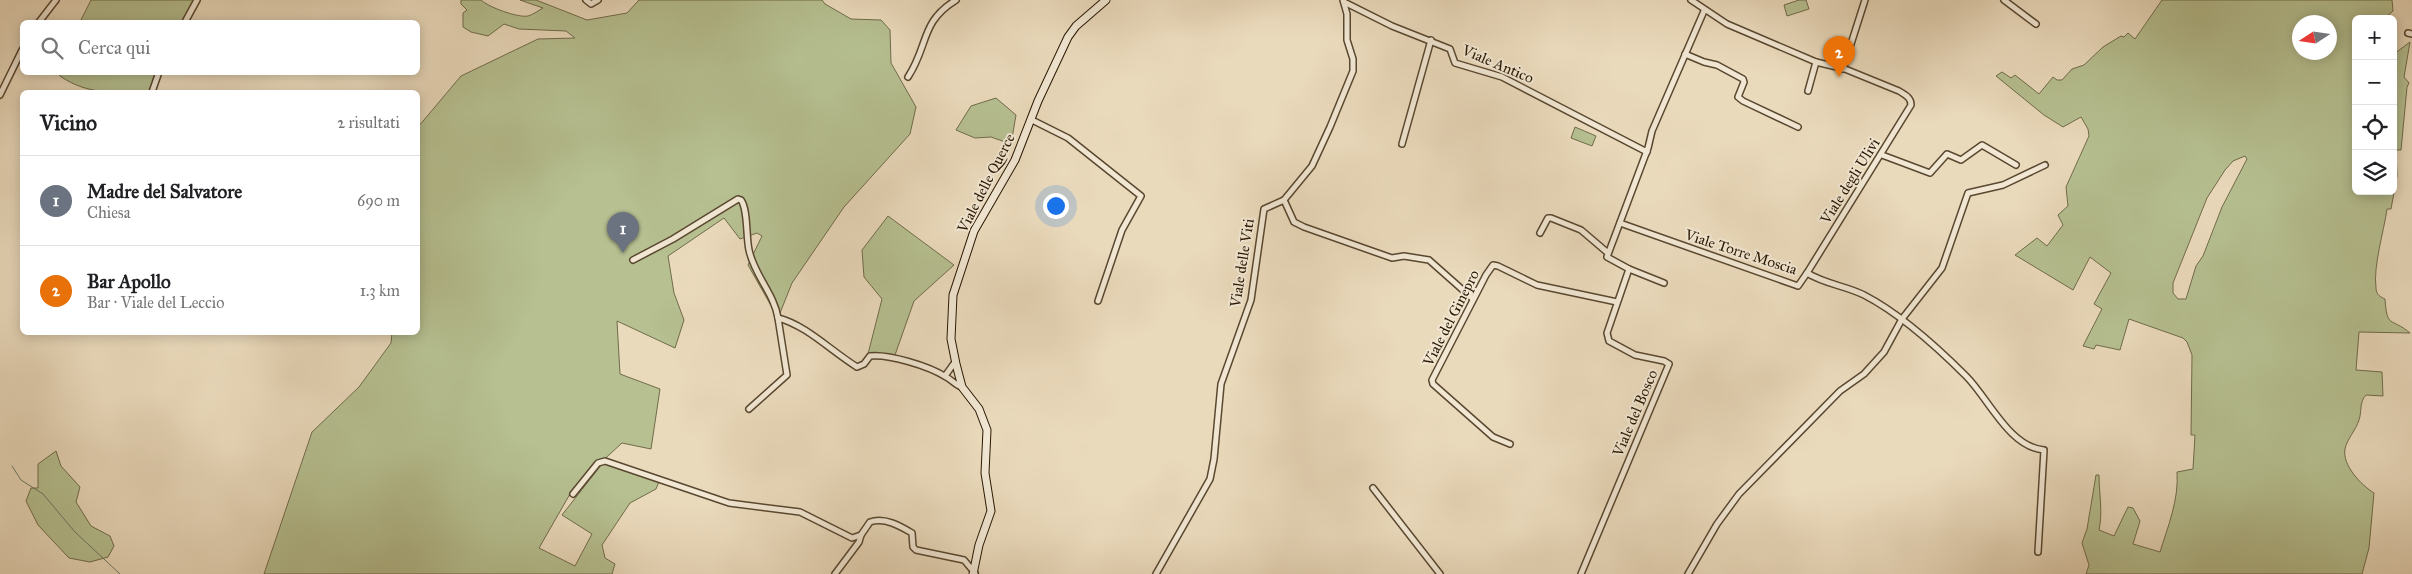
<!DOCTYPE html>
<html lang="it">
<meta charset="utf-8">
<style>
:root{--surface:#fff;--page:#f6f6f6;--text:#202124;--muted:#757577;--line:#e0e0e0;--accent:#0b8043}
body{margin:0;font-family:"IM FELL Great Primer",serif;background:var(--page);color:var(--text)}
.controls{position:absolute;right:15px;top:15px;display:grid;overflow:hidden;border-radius:8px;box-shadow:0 2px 12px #0003}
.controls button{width:45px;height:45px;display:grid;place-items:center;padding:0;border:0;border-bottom:1px solid var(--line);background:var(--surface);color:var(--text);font:25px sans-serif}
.compass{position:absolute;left:2292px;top:15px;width:45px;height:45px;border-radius:50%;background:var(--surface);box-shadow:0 2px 12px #0003;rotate:258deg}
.you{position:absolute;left:1055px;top:205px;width:18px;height:18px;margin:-12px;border:4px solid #fff;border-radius:50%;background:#1a73e8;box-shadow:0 0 0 8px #1a73e833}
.badge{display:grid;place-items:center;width:32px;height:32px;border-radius:50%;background:var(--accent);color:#fff;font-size:16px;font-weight:700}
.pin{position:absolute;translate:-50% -41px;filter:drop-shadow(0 1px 2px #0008)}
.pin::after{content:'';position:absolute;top:26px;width:18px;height:15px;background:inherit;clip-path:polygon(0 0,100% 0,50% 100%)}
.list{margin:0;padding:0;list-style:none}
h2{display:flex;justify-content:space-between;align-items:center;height:65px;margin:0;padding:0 20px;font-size:21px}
h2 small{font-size:16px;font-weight:400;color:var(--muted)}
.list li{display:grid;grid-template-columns:32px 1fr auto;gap:15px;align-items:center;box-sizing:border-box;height:90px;padding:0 20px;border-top:1px solid var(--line)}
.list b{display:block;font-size:19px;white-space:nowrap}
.list p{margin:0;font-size:16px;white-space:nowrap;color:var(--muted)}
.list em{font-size:16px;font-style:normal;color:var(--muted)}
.icon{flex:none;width:28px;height:28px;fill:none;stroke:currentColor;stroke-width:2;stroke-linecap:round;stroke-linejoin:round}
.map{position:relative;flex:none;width:2412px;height:574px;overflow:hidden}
.search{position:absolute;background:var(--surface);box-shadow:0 2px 12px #0003;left:20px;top:20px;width:400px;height:55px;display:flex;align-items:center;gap:12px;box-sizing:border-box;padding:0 18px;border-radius:8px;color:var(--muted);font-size:19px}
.panel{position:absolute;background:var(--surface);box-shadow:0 2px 12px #0003;left:20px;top:90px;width:400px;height:245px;border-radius:8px}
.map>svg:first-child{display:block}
</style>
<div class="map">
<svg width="2412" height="574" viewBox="0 0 2412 574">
<rect width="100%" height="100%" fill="#eadabc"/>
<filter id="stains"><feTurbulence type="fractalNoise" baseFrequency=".004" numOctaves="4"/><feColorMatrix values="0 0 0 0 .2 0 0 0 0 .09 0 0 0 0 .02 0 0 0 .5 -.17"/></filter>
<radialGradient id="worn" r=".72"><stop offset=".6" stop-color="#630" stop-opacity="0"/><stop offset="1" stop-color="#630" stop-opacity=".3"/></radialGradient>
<g fill="#b6c091" stroke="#706b4a" fill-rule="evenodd">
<polygon points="91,0 195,0 183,22 80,22"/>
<path d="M461 0H481C488 7 518 18 528 16 532 15 538 11 543 8L520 0H536L587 20 627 13 639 0H822L825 4 851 19 881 20 890 30 891 63 916 107 910 134 844 207 792 283 778 318 748 265 762 236 757 233 740 239 724 218 668 256 674 293 684 320 675 348 617 321 620 374 660 389 651 449 622 443 574 487 539 548 575 566 592 534 562 515 602 464 606 463 660 479 656 489 630 503 602 545 605 558 615 564 612 574H264L312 432 359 387 391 343 392 333 418 332V127L461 76 538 39 575 38 566 31 519 29 504 24 488 36 471 32 463 27V13L467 10 461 4Z"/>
<polygon points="1799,0 1806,0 1809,9 1787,16 1784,5"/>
<path d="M2162 0H2392L2393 11 2384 19H2356V191H2393L2394 54 2410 42 2404 77 2409 83 2407 87 2401 150H2396L2397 176 2391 209H2387C2384 231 2373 266 2376 288 2376 294 2380 297 2385 299 2387 329 2391 317 2410 333L2359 332 2356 370 2382 372 2383 396 2366 395C2359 402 2362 412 2359 420 2356 430 2347 439 2345 449 2342 465 2361 485 2374 493L2369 548 2362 574H2086L2089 565 2082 543 2087 529 2096 475H2099C2099 494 2103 512 2099 530L2114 536 2128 507 2133 508 2140 521 2133 544 2160 552C2168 526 2179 500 2177 472L2193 469 2195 435H2191L2192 355 2187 342 2183 338 2129 319 2120 350 2096 345 2094 349 2083 346 2102 309 2094 304 2111 273 2090 257 2073 290 2015 255 2037 238 2047 246 2063 225 2058 215 2068 206 2066 187 2089 136 2088 129 2081 117 2063 127 2044 115 1996 76 2002 72 2011 78 2015 75 2039 94 2053 77 2057 80H2062L2072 69 2084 65 2103 47 2121 36 2124 37 2128 33 2135 39ZM2300 22H2330V52H2300ZM2245 156 2247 159 2222 207 2203 256 2196 266 2186 299H2178L2173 293V283L2207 198 2225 170 2233 161Z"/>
<path d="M59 73H157L150 92C116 92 89 96 60 76Z"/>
<polygon points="996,98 1016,115 1011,144 991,137 975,138 956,130 971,106"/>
<polygon points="1575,127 1596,136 1592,146 1571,138"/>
<polygon points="888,216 954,265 914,301 895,355 868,354 882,299 864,277 862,250"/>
<polygon points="56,451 61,466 80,487 76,502 91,526 110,536 114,546 108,557 90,562 69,558 38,525 26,501 31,488 38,488 38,464"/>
</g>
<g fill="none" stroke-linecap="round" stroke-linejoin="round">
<polyline stroke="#6c7967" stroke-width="1" points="12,466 21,480 43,494 75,532 120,574"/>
<defs>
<g id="street">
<polyline points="586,0 591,4 598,0"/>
<polyline points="1691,0 1727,24 1816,62"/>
<polyline points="2004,0 2036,24"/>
<polyline points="1344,2 1392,26 1450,49 1455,63 1502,77 1647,152"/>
<polyline points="39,22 56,0"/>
<polyline points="185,22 197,0"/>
<polyline points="2408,33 2412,34"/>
<polyline points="1685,54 1704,62 1717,65 1743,79 1744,82 1738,97 1743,101 1798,127"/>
<polyline points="1843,69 1865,0"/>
<path d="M908 77C929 45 920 22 956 0"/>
<polyline points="152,92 159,72"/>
<polyline points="0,95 22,50"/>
<polyline points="1032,120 1068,138 1141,196 1122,230 1098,301"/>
<polyline points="1402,144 1431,40"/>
<polyline points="1882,155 1930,173 1947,154 1961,160 1982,145 2016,165"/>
<polyline points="1284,200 1294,222 1304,227 1392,258 1404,256 1429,260 1473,299"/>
<path d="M1620 223 1798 286 1807 273C1825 284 1846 286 1864 295 1901 314 1937 347 1966 376 1989 399 2009 447 2044 450L2038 552"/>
<polyline points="1540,233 1548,218 1551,218 1581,230 1608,253"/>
<path d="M633 260 673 239 738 199 741 200C748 209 746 237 749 250 754 275 774 293 778 318 806 325 831 351 857 367L864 364 870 356C889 354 929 366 946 377 952 380 955 385 962 387"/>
<path d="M1807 273 1911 105C1911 97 1905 95 1899 91L1845 69 1816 62 1808 91"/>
<polyline points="1664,283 1629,269 1607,257 1648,148 1652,131 1704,11"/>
<polyline points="945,376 955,362"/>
<polyline points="749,409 787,375 778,318"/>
<polyline points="1510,444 1493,437 1433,384 1432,380 1486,275 1493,265 1498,266 1537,285 1617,302"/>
<polyline points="1373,488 1440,574"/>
<path d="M573 494 598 463 605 461 729 503 800 512 852 538 861 535 870 522C885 517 900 526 912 533L913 547 916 550 964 560 975 573"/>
<polyline points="835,574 859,542 861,535"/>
<polyline points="1156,574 1210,479 1214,459 1221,384 1251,300 1264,209 1284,200 1312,166 1330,127 1353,71 1353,59 1347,40 1347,14 1343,0"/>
<polyline points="1581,574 1669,364 1664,361 1635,355 1609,341 1607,333 1629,269"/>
<polyline points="1688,574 1717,524 1739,494 1840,391 1864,374 1884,352 1902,319 1942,268 1968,193 2003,185 2045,165"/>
</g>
<polyline id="secondary" points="973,574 979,545 991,511 985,473 987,430 979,409 962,387 956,364 951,339 953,295 974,231 1015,160 1038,101 1068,37 1076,26 1106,0"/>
</defs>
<use href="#street" stroke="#594730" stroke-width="8"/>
<use href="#secondary" stroke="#291602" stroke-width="9"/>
<use href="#street" stroke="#f1e7d3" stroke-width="5"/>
<use href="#secondary" stroke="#f1e7d3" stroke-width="7"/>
</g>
<g text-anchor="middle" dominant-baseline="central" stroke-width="4" stroke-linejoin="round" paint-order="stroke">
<g font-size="15" fill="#291602" stroke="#f1e7d3">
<text transform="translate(1498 64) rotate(23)">Viale Antico</text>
<text transform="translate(1850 181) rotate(-58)">Viale degli Ulivi</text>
<text transform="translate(986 183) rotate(-63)">Viale delle Querce</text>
<text transform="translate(1741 252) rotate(18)">Viale Torre Moscia</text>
<text transform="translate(1242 263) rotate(-81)">Viale delle Viti</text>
<text transform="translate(1451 318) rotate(-63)">Viale del Ginepro</text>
<text transform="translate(1635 413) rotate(-67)">Viale del Bosco</text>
</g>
</g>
<rect width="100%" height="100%" filter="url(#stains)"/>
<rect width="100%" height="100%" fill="url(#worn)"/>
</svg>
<div class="controls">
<button>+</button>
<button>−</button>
<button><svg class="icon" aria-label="locate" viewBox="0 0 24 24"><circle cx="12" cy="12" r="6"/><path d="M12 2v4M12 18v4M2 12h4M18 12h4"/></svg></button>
<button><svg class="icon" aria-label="layers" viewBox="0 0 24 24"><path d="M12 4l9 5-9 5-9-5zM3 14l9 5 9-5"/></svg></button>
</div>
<svg class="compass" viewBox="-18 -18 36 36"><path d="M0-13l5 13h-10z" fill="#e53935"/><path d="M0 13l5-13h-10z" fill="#757577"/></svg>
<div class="you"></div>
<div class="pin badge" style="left:623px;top:253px;background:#6b7280">1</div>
<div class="pin badge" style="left:1839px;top:77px;background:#e8710a">2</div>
<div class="search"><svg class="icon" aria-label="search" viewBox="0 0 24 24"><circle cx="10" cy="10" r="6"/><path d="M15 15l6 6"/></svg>Cerca qui</div>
<section class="panel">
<h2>Vicino<small>2 risultati</small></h2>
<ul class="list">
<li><span class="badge" style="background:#6b7280">1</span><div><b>Madre del Salvatore</b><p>Chiesa</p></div><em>690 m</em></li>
<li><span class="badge" style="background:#e8710a">2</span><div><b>Bar Apollo</b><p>Bar · Viale del Leccio</p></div><em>1.3 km</em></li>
</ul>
</section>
</div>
